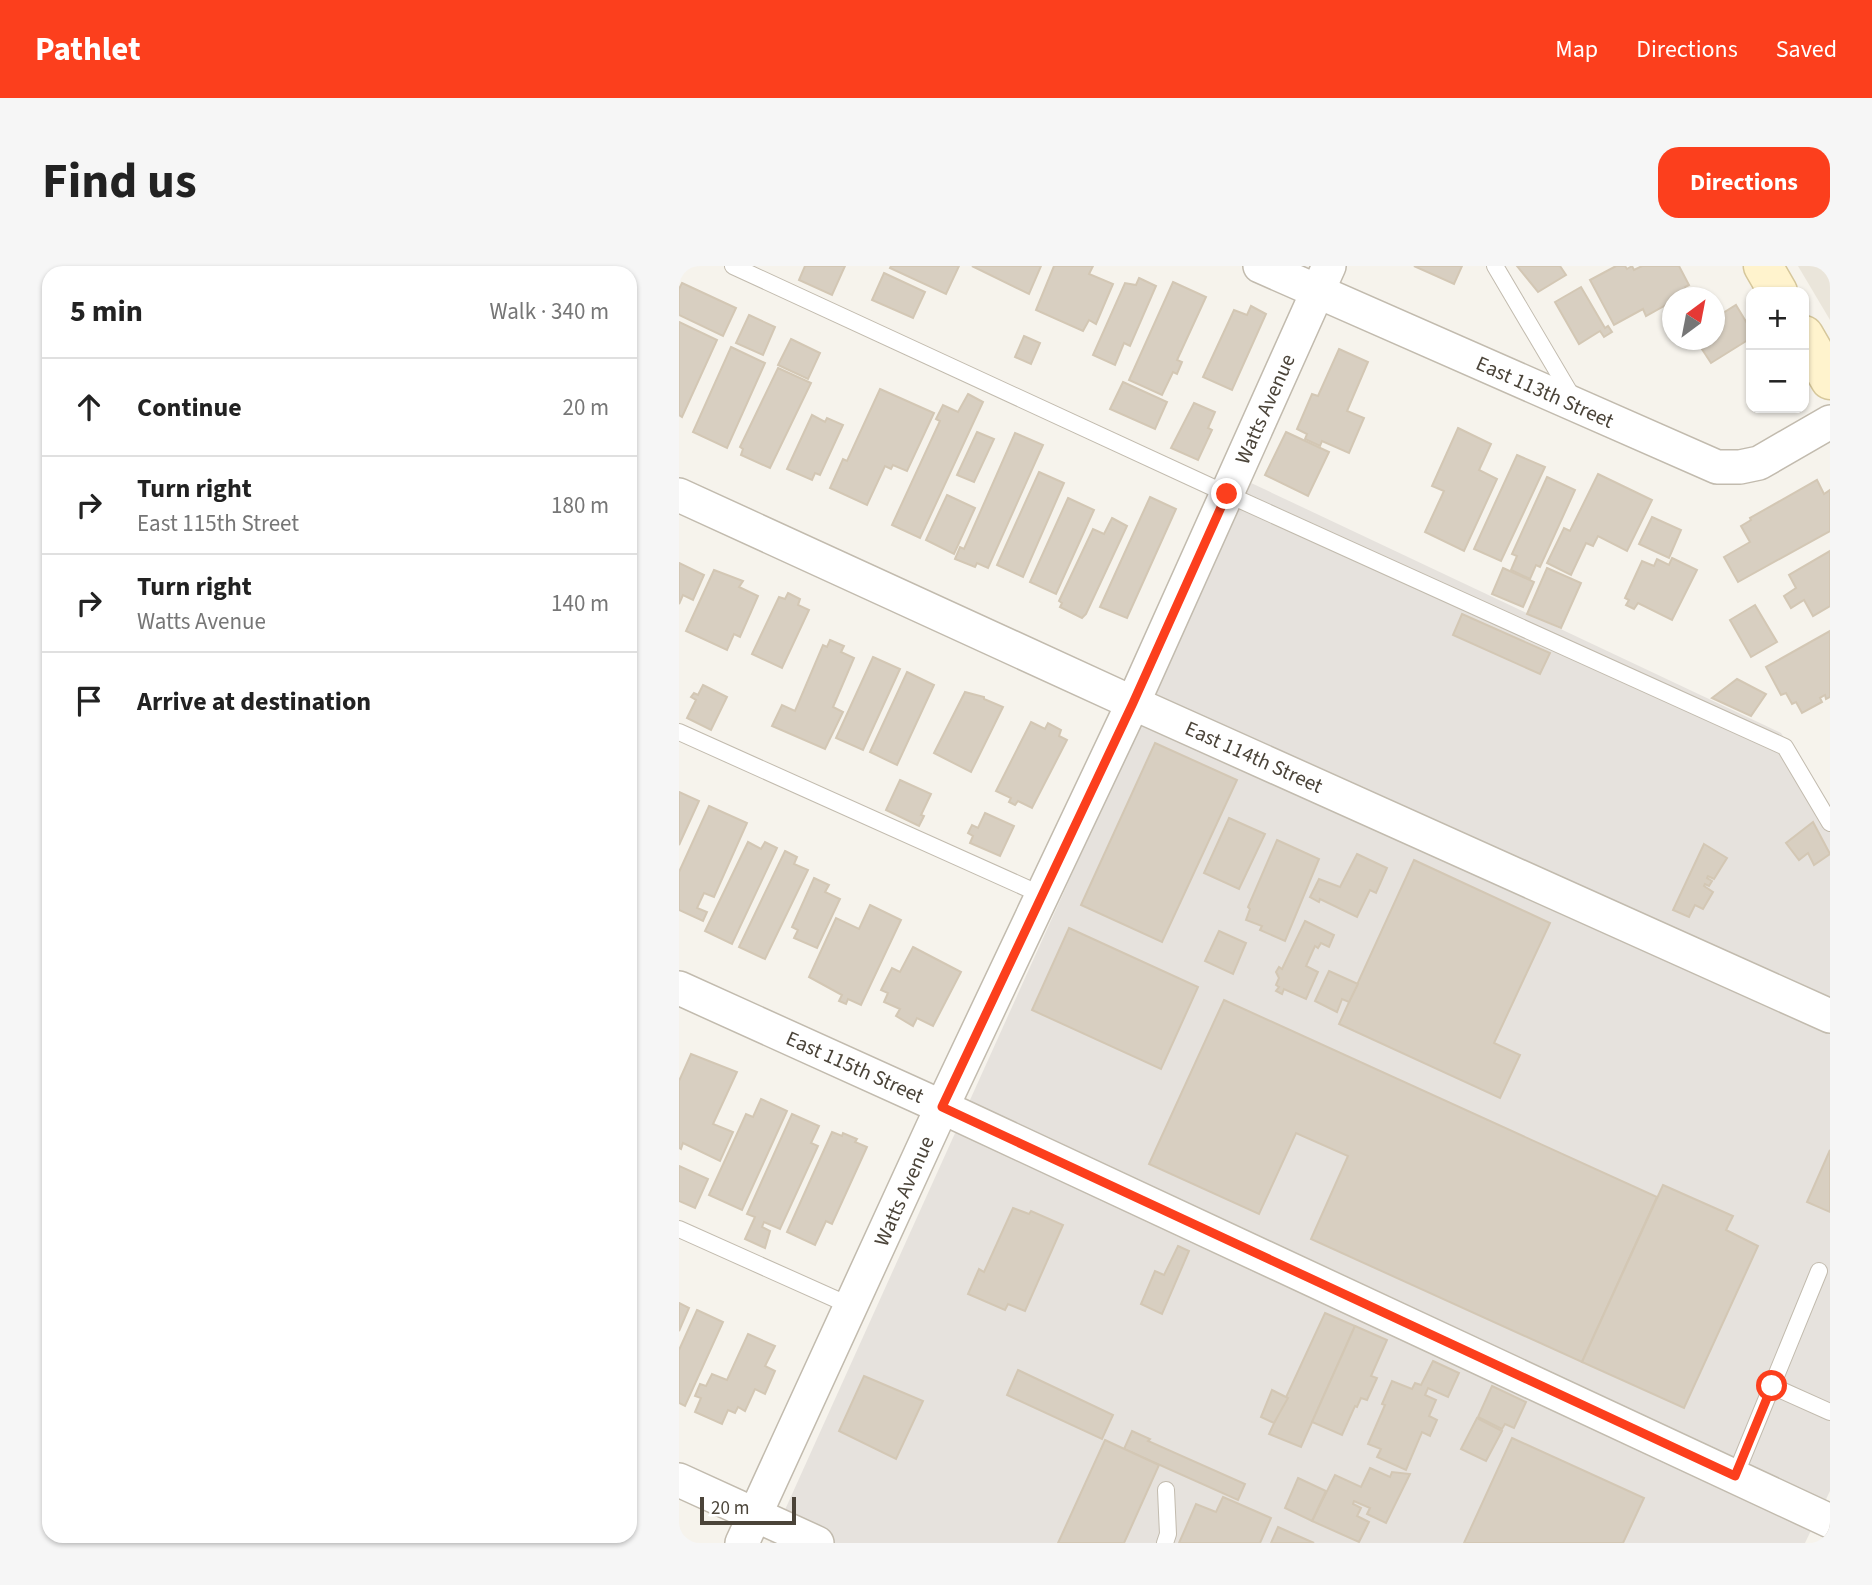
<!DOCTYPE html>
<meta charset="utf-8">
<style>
:root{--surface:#fff;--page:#f6f6f6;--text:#222;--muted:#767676;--line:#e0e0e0;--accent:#fc3f1d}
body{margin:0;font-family:"Source Sans 3",sans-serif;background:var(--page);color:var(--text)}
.controls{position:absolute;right:21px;top:21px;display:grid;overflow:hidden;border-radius:14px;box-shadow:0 2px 5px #0004}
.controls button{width:63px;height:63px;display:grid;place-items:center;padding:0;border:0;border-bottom:2px solid var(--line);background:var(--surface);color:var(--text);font:35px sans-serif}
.compass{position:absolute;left:983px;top:21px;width:63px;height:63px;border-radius:50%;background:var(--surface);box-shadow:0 2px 5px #0004;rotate:32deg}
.scale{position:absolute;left:21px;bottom:18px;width:96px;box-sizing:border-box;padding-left:7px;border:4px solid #4b4439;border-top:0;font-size:19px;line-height:24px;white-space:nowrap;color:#4b4439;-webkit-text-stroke:5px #fff;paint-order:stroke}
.stop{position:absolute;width:21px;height:21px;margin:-16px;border:5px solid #fc3f1d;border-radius:50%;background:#fff}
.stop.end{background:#fc3f1d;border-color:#fff;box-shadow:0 2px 7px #0008}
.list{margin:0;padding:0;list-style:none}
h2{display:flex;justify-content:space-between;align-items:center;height:91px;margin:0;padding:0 28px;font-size:30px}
h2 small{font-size:23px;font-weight:400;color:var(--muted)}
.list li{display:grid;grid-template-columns:46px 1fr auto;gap:21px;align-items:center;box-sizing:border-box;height:98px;padding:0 28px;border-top:2px solid var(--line)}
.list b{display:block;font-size:26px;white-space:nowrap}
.list p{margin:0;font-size:23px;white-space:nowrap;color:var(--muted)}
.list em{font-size:23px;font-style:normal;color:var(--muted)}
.icon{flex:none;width:38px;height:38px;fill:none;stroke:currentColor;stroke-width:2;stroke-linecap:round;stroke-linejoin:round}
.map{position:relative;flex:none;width:1151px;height:1277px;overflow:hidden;border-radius:21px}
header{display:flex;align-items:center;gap:42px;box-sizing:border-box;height:98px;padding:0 35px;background:var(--accent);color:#fff}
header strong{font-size:33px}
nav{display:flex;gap:38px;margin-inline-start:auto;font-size:24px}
.intro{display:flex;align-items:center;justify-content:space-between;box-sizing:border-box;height:168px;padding:0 42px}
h1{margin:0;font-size:49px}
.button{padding:18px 32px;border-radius:21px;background:var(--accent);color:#fff;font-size:24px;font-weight:700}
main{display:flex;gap:42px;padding:0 42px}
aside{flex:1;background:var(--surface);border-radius:21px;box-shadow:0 2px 5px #0004}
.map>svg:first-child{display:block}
</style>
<header>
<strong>Pathlet</strong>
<nav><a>Map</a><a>Directions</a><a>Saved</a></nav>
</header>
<div class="intro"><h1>Find us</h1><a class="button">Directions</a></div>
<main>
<aside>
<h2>5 min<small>Walk · 340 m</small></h2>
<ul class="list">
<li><svg class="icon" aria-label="ahead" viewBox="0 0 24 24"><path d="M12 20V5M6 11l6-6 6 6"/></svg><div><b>Continue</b></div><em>20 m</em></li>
<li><svg class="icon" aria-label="right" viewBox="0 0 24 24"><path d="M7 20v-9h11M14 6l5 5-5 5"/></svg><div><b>Turn right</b><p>East 115th Street</p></div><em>180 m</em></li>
<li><svg class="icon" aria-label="right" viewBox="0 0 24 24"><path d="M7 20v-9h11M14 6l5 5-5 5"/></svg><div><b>Turn right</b><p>Watts Avenue</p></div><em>140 m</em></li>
<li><svg class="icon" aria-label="arrive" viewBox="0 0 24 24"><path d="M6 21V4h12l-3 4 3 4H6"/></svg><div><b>Arrive at destination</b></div></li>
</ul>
</aside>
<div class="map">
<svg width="1151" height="1277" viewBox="0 0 1151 1277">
<rect width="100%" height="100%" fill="#f6f3ec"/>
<polygon fill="#eae5da" points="1119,0 1151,0 1151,54"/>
<polygon fill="#e6e2dd" points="570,216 1102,467 1151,543 1151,1225 1126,1277 91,1277"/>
<g fill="#d8cfc1" stroke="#d3c7b4" stroke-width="2">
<polygon points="126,0 166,0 153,29 120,14"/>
<polygon points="212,0 280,0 267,28 211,2"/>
<polygon points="293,0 362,0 350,28"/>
<polygon points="375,0 414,0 410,8 434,18 417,58 410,54 404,65 357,44"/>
<polygon points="735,0 783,0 775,18"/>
<polygon points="838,0 881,0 887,9 859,26"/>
<polygon points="937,0 946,0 948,3 953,0 955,4 963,0 1000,0 1010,19 1006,21 1009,27 1000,32 994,32 994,35 967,50 964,43 935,59 911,14"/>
<polygon points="205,7 246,26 234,52 193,34"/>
<polygon points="460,12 477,20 451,80 445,77 436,99 414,89 446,17 457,19"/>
<polygon points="494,16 527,31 498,94 503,96 498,108 494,106 483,129 450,114"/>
<polygon points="3,17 57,42 44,70 0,49 0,23"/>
<polygon points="902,21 926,62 929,60 933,66 925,71 921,65 900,78 876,36"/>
<polygon points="1057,39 1072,64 1072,72 1032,97 1017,74 1036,74 1036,52"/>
<polygon points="572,40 587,48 553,124 524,111 555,44 568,49"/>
<polygon points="70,49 96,61 84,89 57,77"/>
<polygon points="0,56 38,74 3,151 0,149"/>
<polygon points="345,70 361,77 352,98 336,91"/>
<polygon points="112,73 141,87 129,113 99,99"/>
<polygon points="52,81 86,97 48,182 14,166"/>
<polygon points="660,83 689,96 668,145 685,152 670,187 643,175 641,180 626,173 628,168 618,163 633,128 639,130"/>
<polygon points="99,102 132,117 91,202 62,189 64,183 61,181"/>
<polygon points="444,116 488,136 476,163 431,143"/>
<polygon points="201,123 255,147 228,205 214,199 212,203 206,200 188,239 151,222 164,193 168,195"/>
<polygon points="289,128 304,136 241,272 213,259 261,155 257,153 264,139 279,146"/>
<polygon points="515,137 536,146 529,162 533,164 519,194 492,182"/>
<polygon points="133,149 146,156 148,152 164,159 141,209 136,207 133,214 108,203"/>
<polygon points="779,162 812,178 800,204 818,213 785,285 746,266 765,225 753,220"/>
<polygon points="298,166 315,173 295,216 278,209"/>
<polygon points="607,166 650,186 629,230 586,209"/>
<polygon points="336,167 364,179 309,302 298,297 296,301 276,293 281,281 285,283"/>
<polygon points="838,189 866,201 822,295 795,283"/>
<polygon points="360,206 385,217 344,311 318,299"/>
<polygon points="919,208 973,234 948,285 919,270 914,280 907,277 892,309 868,297 885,262 891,265"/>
<polygon points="868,211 896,224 861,301 857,299 851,313 832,304 838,290 833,288"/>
<polygon points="1138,214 1145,228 1151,224 1151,265 1059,316 1045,291 1071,276 1062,260 1072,254 1071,252"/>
<polygon points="268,229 296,242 275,288 247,274"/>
<polygon points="471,231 497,243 448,352 421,341"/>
<polygon points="389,232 415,244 377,328 351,316"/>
<polygon points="973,251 1002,264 990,292 960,278"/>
<polygon points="433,252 448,260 407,348 403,352 381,341 383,337 380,335 414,263 425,268"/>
<polygon points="1151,285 1151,340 1134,350 1125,334 1112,342 1105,330 1117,322 1110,309"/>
<polygon points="993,292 1018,304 993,354 959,337 955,343 947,339 950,334 946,332 963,295 975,300 978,293 990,299"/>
<polygon points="0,297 25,309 14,334 4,329 0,338"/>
<polygon points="824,302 855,316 844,341 813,328"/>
<polygon points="868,302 902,317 882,362 848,348"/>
<polygon points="35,304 64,315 60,321 79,330 61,371 55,368 48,384 7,365"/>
<polygon points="109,327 121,333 119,339 130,344 103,402 73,388 100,331 106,333"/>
<polygon points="1076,339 1098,376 1072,391 1051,354"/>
<polygon points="783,348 871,387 861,408 774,369"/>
<polygon points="1151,365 1151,431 1147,433 1146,429 1141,432 1143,436 1123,447 1117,436 1113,438 1107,427 1102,429 1087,401"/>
<polygon points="151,374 165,380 162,386 175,392 154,441 164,446 146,483 93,460 103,439 116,445 144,379 148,381"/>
<polygon points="194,391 221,403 184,484 157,472"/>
<polygon points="228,406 255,419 218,499 191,486"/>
<polygon points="1058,413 1087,428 1072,450 1033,432"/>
<polygon points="24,419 48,431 32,464 8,452 17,434 12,431 15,427 19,429"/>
<polygon points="286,426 305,431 305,433 324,441 292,506 255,487"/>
<polygon points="352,456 366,463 369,457 382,464 380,470 388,474 353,542 339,535 336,539 330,536 332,532 317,525"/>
<polygon points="476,477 558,514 483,676 402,639"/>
<polygon points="221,514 252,528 242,549 245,550 240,560 207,544"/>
<polygon points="0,526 20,535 0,579"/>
<polygon points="30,540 68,557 35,631 25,627 18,642 28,646 24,655 0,644 0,606"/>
<polygon points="306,547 335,560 321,590 291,577 294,570 289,567 293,559 299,562"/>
<polygon points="550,552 586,568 560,623 525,607"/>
<polygon points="1134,556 1151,588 1135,599 1129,587 1120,594 1107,577"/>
<polygon points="598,574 640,593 606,675 581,664 583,660 567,654 571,643 569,641"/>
<polygon points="69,576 82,583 86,576 98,582 53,678 26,665"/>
<polygon points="1025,578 1048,592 1035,613 1029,610 1028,612 1033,615 1030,620 1026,618 1025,620 1034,626 1024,643 1016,639 1010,651 994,644"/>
<polygon points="106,585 118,591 115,598 129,604 86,693 60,681"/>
<polygon points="678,588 708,602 697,627 691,624 678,651 641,633 640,636 631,631 640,613 661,621"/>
<polygon points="735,594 871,657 815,777 841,789 821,832 660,758"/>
<polygon points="135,612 150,619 146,626 161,633 138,682 115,672 119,664 113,661"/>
<polygon points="191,639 222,654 182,739 169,733 167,738 160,735 163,729 130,711 157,652 180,663"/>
<polygon points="626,655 655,669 650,681 642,677 639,682 636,680 627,700 639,706 627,733 605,723 603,728 597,725 600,721 597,719 600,712 597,706 600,701 603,703"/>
<polygon points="390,662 519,721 482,803 353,744"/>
<polygon points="540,665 567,677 554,708 526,695"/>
<polygon points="234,681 282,706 254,760 238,752 234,760 217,750 221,743 205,736 209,727 202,724 213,702 221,706"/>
<polygon points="650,705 679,718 670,736 663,733 658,746 636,735"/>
<polygon points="545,734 978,931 903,1096 632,973 669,890 617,867 580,948 470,898"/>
<polygon points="12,788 58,806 34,858 54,866 41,895 4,877 2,883 0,882 0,815"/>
<polygon points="82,833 108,845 63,944 30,929 67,848 74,851"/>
<polygon points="113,848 140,860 132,877 139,880 101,963 85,956 83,961 91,965 86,982 66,973 76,951 68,948"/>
<polygon points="153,866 163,870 164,867 178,873 176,876 188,881 153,958 147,955 136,979 108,966"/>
<polygon points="1151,884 1151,946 1128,936"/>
<polygon points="0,900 29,913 16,942 0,935"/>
<polygon points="984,919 1054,950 1047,964 1079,980 1005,1142 903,1096"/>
<polygon points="334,942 350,948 352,945 384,959 346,1045 329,1038 326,1044 289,1028 300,1003 305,1006"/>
<polygon points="499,980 510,985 483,1048 462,1038 476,1005 485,1009"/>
<polygon points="0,1037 10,1042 0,1065"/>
<polygon points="18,1044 44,1056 6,1140 0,1137 0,1084"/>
<polygon points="646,1047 676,1060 622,1181 590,1168"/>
<polygon points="676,1060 708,1074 692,1110 698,1112 688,1134 682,1132 678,1141 676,1140 663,1169 633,1156"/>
<polygon points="69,1068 96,1080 86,1100 96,1105 86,1128 76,1123 66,1145 59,1141 56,1147 49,1144 43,1158 16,1146 22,1132 16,1130 21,1118 27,1120 33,1108 48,1114"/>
<polygon points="754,1095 780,1107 769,1131 749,1122 746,1129 757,1134 750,1150 758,1154 751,1170 743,1166 727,1204 698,1191 702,1183 689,1178 706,1139 703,1138 713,1115 733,1123 736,1117 742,1119"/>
<polygon points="339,1104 434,1149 423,1173 328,1129"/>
<polygon points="185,1110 244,1135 217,1193 160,1165"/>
<polygon points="813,1120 847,1136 835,1162 826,1158 823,1163 799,1151"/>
<polygon points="593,1124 609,1132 595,1157 582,1151"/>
<polygon points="798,1152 823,1165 807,1195 782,1183"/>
<polygon points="453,1165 471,1173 469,1175 566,1218 559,1234 445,1183"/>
<polygon points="833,1172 965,1232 944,1277 785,1277"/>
<polygon points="426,1174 480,1199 445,1277 379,1277"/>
<polygon points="691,1202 711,1211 713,1206 731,1208 707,1257 688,1248 691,1242 675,1235 674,1238 682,1242 678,1250 690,1256 680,1276 633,1255 656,1209 682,1221"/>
<polygon points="619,1212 647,1225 633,1255 606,1242"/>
<polygon points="544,1231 592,1252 581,1277 500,1277 517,1238 537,1246"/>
<polygon points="599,1261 635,1277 592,1277"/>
</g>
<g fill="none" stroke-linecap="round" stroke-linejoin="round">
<defs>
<g id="lane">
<polyline points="54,0 548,228 1106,481 1151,557"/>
<polyline points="816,0 894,132"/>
<polyline points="0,466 363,629"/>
<polyline points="0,963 172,1040"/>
<polyline points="1093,1120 1151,1146"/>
<polyline points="1056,1210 1140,1005"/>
<polyline points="486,1277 489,1268 487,1224"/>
</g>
<g id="street">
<polyline points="581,0 1038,201 1061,201 1080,197 1151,156"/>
<polyline points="0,229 454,437 1151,750"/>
<polyline points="0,722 263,841 1151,1255"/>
<polyline points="0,1214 138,1277"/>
<polyline points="63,1277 263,841 454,437 650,0"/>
</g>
<g id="secondary">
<polyline points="1084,0 1099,26"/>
<polyline points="1125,69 1151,114"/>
</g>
</defs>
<use href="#lane" stroke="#c2bbae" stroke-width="18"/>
<use href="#street" stroke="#c2bbae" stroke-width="36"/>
<use href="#secondary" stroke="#d6c79b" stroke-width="41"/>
<use href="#lane" stroke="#fff" stroke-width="16"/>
<use href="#street" stroke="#fff" stroke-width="33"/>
<use href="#secondary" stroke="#fff3cd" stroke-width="38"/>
</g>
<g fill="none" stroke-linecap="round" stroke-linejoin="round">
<polyline stroke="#fc3f1d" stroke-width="9" points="548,228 454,437 263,841 1056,1210 1093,1120"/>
</g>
<g text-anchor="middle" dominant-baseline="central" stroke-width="6" stroke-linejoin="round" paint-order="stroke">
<g font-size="21" fill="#4b4439" stroke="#fff">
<text transform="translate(866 126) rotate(24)">East 113th Street</text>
<text transform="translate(586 143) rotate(-66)">Watts Avenue</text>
<text transform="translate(575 491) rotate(24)">East 114th Street</text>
<text transform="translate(176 801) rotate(24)">East 115th Street</text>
<text transform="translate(225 925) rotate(-66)">Watts Avenue</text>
</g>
</g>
</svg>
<div class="controls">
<button>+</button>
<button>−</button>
</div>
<svg class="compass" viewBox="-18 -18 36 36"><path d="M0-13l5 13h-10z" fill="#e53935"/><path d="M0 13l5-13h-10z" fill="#767676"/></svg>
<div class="scale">20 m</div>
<div class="stop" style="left:1093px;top:1120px"></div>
<div class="stop end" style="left:548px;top:228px"></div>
</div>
</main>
